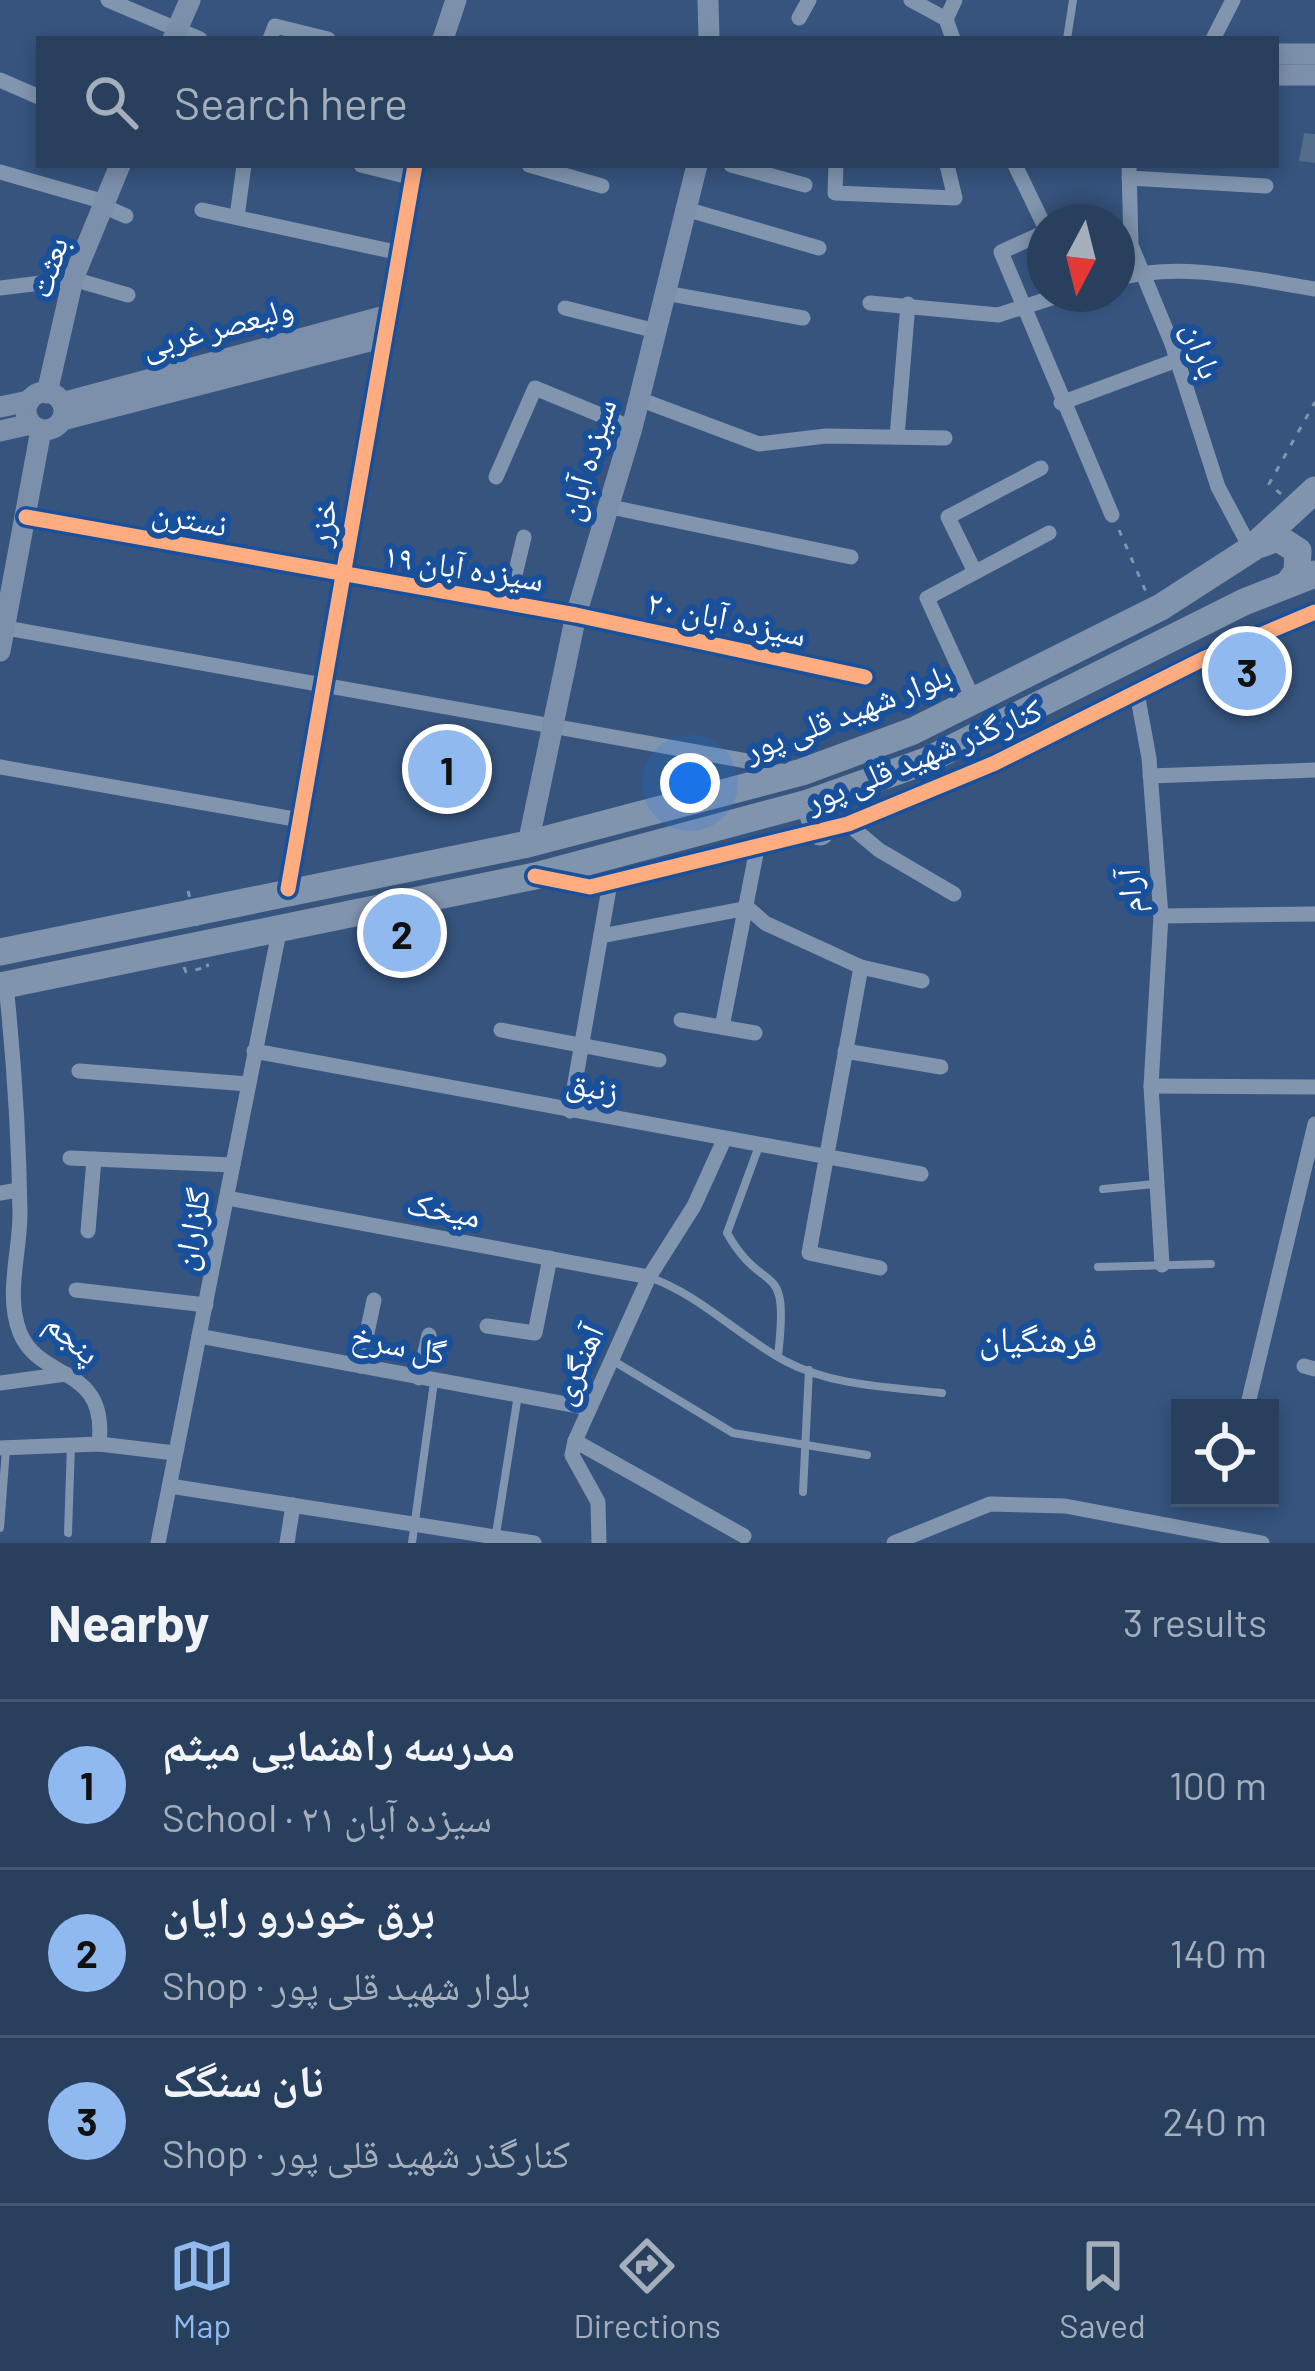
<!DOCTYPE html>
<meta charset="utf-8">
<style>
:root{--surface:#283f5e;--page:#304664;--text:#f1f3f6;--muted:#a5afbc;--line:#445873;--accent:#90b9f0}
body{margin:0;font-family:Barlow,"Noto Naskh Arabic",sans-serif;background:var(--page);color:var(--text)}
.controls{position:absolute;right:36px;bottom:36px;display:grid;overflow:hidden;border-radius:0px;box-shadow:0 6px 18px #0003}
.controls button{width:108px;height:108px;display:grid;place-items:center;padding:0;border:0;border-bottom:3px solid var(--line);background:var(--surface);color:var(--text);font:60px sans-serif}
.compass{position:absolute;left:1027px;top:204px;width:108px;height:108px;border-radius:50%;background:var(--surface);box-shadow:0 6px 18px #0003;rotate:187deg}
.you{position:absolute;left:690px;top:783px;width:42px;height:42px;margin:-30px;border:9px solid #fff;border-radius:50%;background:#1a73e8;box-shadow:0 0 0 18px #1a73e833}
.badge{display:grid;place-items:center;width:78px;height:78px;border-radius:50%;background:var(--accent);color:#111;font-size:39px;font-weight:700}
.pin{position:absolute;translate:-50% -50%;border:6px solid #fff;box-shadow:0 3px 12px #0006}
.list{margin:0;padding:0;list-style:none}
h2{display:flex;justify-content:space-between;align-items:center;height:156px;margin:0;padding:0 48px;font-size:51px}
h2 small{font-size:39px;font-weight:400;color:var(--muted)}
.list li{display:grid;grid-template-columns:78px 1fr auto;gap:36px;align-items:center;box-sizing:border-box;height:168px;padding:0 48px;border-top:3px solid var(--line)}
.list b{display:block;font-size:45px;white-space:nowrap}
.list p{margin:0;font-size:39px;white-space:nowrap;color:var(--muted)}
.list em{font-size:39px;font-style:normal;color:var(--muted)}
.icon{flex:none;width:66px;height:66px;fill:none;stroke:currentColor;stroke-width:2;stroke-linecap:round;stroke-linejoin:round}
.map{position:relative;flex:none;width:1315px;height:1543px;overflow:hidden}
.search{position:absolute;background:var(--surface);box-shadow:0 6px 18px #0003;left:36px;right:36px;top:36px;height:132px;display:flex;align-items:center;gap:30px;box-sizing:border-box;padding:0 42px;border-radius:0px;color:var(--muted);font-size:45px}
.sheet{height:660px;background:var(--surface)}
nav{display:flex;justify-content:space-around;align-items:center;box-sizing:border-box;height:168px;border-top:3px solid var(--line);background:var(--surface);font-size:33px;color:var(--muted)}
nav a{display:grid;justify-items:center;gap:6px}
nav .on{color:var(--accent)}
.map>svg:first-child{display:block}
</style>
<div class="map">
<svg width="1315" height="1543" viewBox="0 0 1315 1543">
<rect width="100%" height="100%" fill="#36547e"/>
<polygon fill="#536c8c" points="1304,133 1315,134 1315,163 1299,161"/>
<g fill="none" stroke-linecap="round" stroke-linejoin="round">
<g stroke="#8195af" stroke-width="3" stroke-dasharray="6 9" stroke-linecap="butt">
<polyline points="1281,494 1269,484 1315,402"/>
<polyline points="1119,530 1146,592"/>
<polyline points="184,967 186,972 208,967"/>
</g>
<g stroke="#8195af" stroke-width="8">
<polyline points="1067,39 1073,0"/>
<path d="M759 1146 727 1233C765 1300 790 1254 778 1356"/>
<polyline points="1103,1189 1155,1184"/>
<polyline points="1098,1267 1211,1264"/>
<path d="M649 1277C700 1295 737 1335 785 1361 832 1386 889 1387 942 1393"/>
<polyline points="612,1360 733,1433 867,1455"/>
<polyline points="803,1492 809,1370"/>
<polyline points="0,1528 6,1449"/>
<polyline points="68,1533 71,1445"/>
<polyline points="496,1534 518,1395"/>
<polyline points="412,1543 434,1382"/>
</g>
<g stroke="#8195af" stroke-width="15">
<polyline points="108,0 200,39"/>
<polyline points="911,0 946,19"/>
<polyline points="799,18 809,0"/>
<polyline points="270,39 275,26 328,39"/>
<polyline points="953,39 946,19 955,0"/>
<polyline points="1213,39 1233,0"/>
<polyline points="0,80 39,97"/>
<polyline points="361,165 413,178"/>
<polyline points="529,165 602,186"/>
<polyline points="731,165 805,185"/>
<polyline points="836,165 835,193 955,198 947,165"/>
<polyline points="1015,165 1045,227"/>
<polyline points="1129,165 1131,245 1172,344 1218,487 1251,549"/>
<polyline points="0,172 105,202"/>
<polyline points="1129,178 1266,186"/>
<polyline points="103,206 126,216"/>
<polyline points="202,210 400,253"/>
<polyline points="689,210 819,248"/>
<polyline points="237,217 244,165"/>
<polyline points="1045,232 1001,252 1112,515"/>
<path d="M1117 279C1180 261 1252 279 1315 289"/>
<polyline points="0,288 73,279 128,295"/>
<polyline points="665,293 803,318"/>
<polyline points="870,303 998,315 1064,294"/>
<polyline points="565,308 656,331"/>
<polyline points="639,399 759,444 826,436 945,438"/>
<polyline points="1061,403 1177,360"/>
<polyline points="897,437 908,304"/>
<polyline points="496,477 535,388 632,428"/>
<polyline points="606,506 851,557"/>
<polyline points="26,517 576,615 865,677"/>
<polyline points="974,570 948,517 1041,468"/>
<polyline points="508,604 524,537"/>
<polyline points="0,627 758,763 775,779"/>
<polyline points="1137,693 1149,758 1161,916 1151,1086 1162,1265"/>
<polyline points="974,701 927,598 1049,533"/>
<polyline points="0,767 300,820"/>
<polyline points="1150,776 1315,770"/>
<polyline points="848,824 879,850 954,894"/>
<polyline points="1161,916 1315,914"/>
<polyline points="601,936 748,908 765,923 861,967 809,1253 880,1268"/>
<polyline points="861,967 922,981"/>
<path d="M6 985C14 1061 19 1137 20 1214 20 1253 5 1295 20 1333 41 1383 108 1364 99 1444"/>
<polyline points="681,1020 755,1033"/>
<polyline points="722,1027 757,849"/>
<polyline points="501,1030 659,1060"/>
<polyline points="254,1051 921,1174"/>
<polyline points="845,1051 941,1067"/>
<polyline points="79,1071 248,1084"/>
<polyline points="1151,1086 1315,1087"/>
<polyline points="570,1111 610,883"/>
<polyline points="70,1158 233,1165"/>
<polyline points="0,1193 19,1190"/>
<polyline points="227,1198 649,1277"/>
<polyline points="88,1231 94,1159"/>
<polyline points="76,1290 206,1305"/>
<polyline points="487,1326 535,1333 550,1258"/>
<polyline points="199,1336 588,1408"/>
<polyline points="360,1366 374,1300"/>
<polyline points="1304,1366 1315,1369"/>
<polyline points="419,1378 429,1335"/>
<polyline points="0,1383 66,1374"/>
<polyline points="1247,1408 1315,1124"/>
<polyline points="575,1441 744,1536"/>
<polyline points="0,1448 99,1444 175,1453"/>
<polyline points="170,1486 534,1543"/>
<polyline points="158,1543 280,927"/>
<polyline points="287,1543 293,1505"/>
<polyline points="599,1543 598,1502 572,1455 575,1441 649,1277 694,1206 724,1140"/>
<polyline points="894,1543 990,1504 1065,1506 1262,1543"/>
</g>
<g stroke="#7c90ac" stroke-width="21">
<polyline points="708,0 709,39"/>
<polyline points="173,39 190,0"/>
<polyline points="443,39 456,0"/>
<polyline points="1276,54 1315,54"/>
<polyline points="1276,75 1315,75"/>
<circle cx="45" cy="411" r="19"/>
<polyline points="47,393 73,279 120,165"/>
<polyline points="62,403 389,315"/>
<polyline points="0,407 29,401"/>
<polyline points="62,420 385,337"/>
<polyline points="0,431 31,424"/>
<polyline points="0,651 41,430"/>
<polyline points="528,844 576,615 632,428 697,165"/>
<polyline points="542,877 590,887 848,824 995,763 1203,659 1315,612"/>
<polyline points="288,889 415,165"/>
</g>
<g stroke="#8194ae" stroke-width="27">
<polyline points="1255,546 1278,538 1298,551 1297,572 1288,584"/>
<polyline points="808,803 820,832"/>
<polyline points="0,952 528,844 802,772 913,731 1161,607 1251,549 1315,490"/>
<polyline points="0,986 535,876 808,803 926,761 1244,602 1315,574"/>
</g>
<polyline stroke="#8195af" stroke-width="3" stroke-dasharray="6 9" stroke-linecap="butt" points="188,891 208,967"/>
<defs>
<g id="cycleway">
<polyline points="26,517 576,615 865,677"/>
<polyline points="535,876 590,887 848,824 995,763 1203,659 1315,612"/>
<polyline points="288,889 415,165"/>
</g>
</defs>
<use href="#cycleway" stroke="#19509b" stroke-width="22"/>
<use href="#cycleway" stroke="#ffac80" stroke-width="15"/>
</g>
<g text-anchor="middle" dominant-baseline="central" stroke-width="12" stroke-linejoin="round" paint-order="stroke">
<g font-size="33" fill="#fff" stroke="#19509b">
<text transform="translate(47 267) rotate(-72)">بعثت</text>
<text transform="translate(217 326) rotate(-15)">ولیعصر غربی</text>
<text transform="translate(1204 350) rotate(71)">باران</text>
<text transform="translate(586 459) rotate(-73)">سیزده آبان</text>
<text transform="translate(190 517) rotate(11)">نسترن</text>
<text transform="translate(321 522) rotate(-80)">خزر</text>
<text transform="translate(464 566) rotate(9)">سیزده آبان ۱۹</text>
<text transform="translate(727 617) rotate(12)">سیزده آبان ۲۰</text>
<text transform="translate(847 711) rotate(-21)">بلوار شهید قلی پور</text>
<text transform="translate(923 754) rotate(-22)">کنارگذر شهید قلی پور</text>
<text transform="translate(1128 891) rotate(-93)">آرام</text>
<text transform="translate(593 1085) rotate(11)">زنبق</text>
<text transform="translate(444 1208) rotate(11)">میخک</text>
<text transform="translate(190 1229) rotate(-79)">گلزاران</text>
<text transform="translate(74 1337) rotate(42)">پنجم</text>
<text transform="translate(399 1343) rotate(11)">گل سرخ</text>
<text transform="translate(576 1364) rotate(-66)">آهنگری</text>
</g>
<g font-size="36" fill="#fff" stroke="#19509b">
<text x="1038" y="1337">فرهنگیان</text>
</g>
</g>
</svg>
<div class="controls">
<button><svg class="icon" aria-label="locate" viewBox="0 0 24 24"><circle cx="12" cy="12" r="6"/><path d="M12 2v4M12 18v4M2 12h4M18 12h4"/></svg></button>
</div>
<svg class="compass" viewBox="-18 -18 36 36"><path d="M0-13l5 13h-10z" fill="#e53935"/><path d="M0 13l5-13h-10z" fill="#a5afbc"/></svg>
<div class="you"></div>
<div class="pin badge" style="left:447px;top:769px">1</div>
<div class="pin badge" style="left:402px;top:933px">2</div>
<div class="pin badge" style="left:1247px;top:671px">3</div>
<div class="search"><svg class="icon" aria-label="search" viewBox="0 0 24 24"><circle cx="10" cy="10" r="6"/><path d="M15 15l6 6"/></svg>Search here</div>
</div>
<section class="sheet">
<h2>Nearby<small>3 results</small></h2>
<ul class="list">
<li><span class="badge">1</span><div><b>مدرسه راهنمایی میثم</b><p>School · سیزده آبان ۲۱</p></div><em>100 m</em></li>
<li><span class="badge">2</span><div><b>برق خودرو رایان</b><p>Shop · بلوار شهید قلی پور</p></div><em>140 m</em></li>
<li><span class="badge">3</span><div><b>نان سنگک</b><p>Shop · کنارگذر شهید قلی پور</p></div><em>240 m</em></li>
</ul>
</section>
<nav>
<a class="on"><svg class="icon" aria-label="map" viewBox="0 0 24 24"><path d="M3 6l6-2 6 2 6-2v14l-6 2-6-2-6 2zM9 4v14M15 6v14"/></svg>Map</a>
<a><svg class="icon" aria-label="directions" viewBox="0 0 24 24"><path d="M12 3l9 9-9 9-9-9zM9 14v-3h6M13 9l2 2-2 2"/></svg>Directions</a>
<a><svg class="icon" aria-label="saved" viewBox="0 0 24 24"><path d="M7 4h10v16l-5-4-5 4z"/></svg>Saved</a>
</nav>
